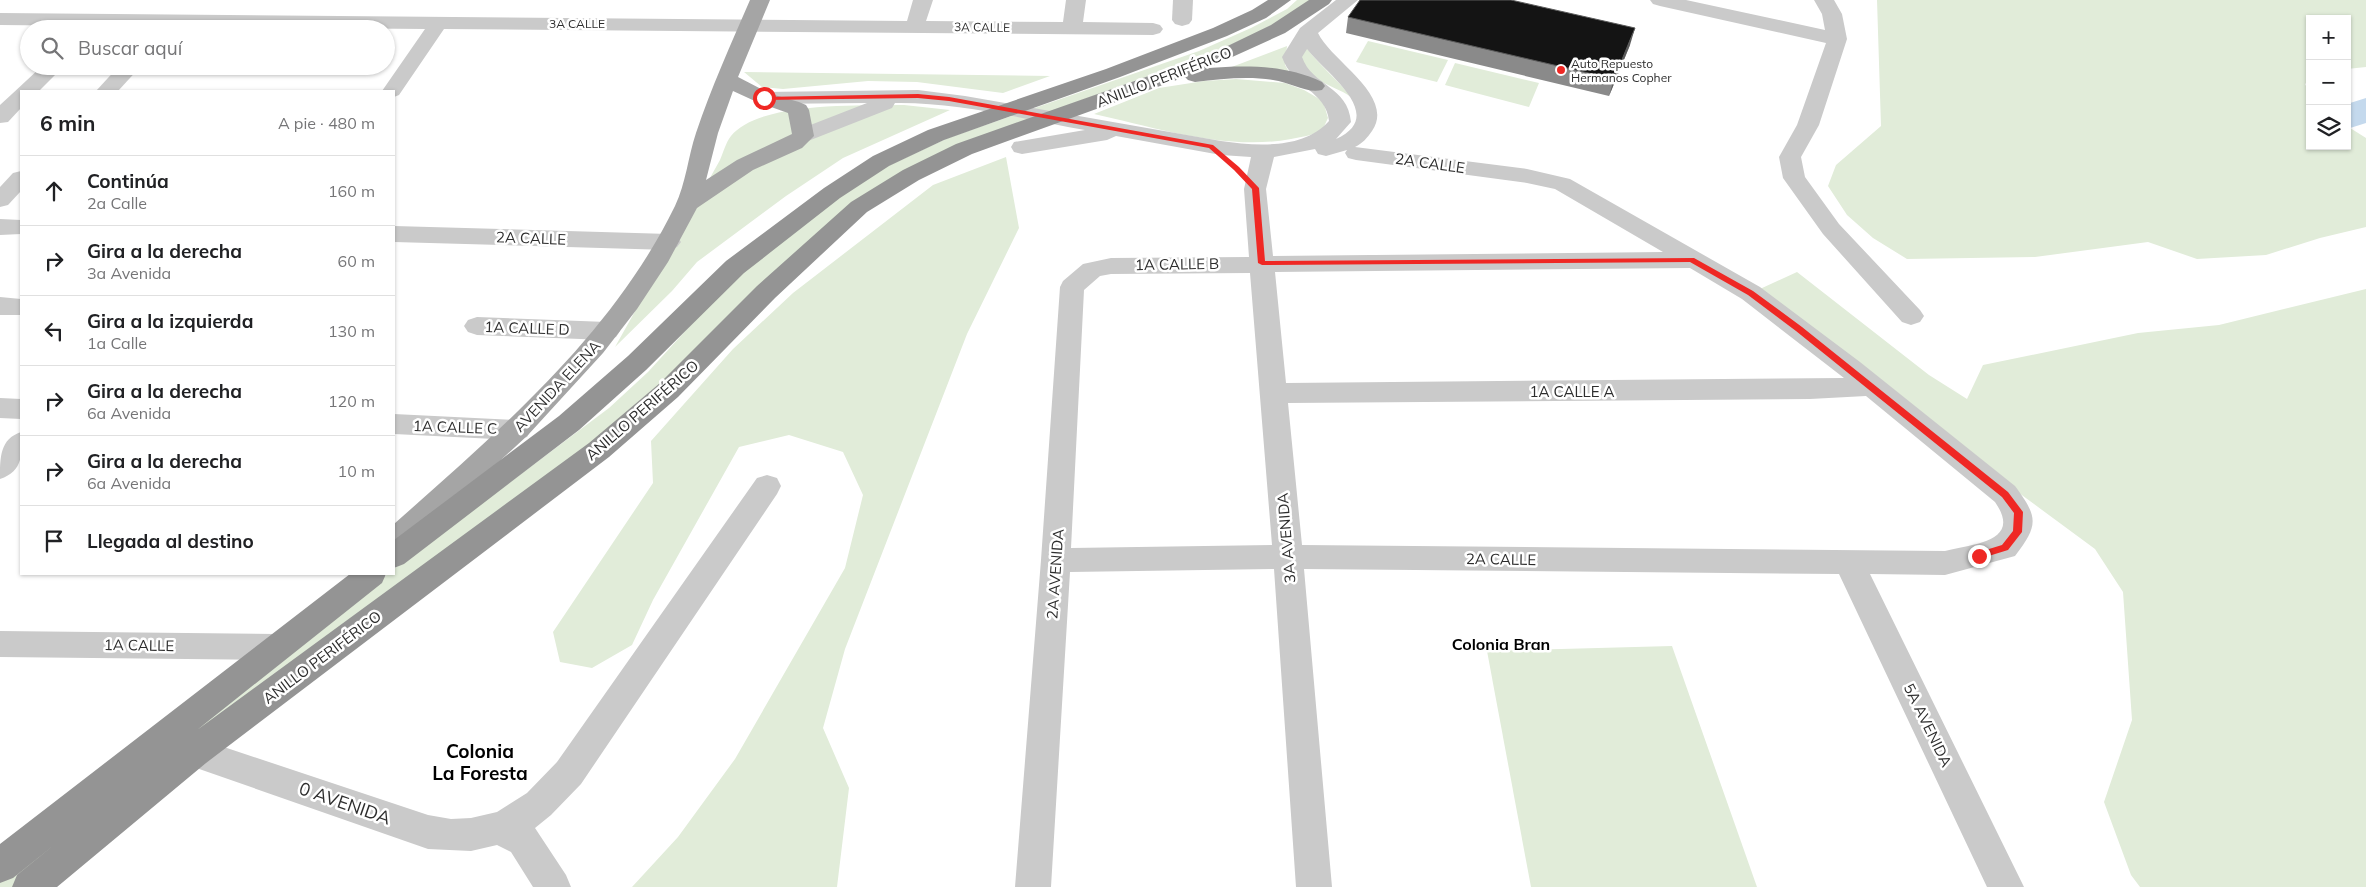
<!DOCTYPE html>
<html lang="es">
<meta charset="utf-8">
<style>
:root{--surface:#fff;--page:#f2f2f2;--text:#202124;--muted:#757577;--line:#e0e0e0}
body{margin:0;font-family:Mulish,sans-serif;background:var(--page);color:var(--text)}
.controls{position:absolute;right:15px;top:15px;display:grid;overflow:hidden;border-radius:0px;box-shadow:0 1px 4px #0004}
.controls button{width:45px;height:45px;display:grid;place-items:center;padding:0;border:0;border-bottom:1px solid var(--line);background:var(--surface);color:var(--text);font:25px sans-serif}
.stop{position:absolute;width:15px;height:15px;margin:-11px;border:4px solid #ef2824;border-radius:50%;background:#fff}
.stop.end{background:#ef2824;border-color:#fff;box-shadow:0 1px 5px #0008}
.list{margin:0;padding:0;list-style:none}
h2{display:flex;justify-content:space-between;align-items:center;height:65px;margin:0;padding:0 20px;font-size:21px}
h2 small{font-size:16px;font-weight:400;color:var(--muted)}
.list li{display:grid;grid-template-columns:32px 1fr auto;gap:15px;align-items:center;box-sizing:border-box;height:70px;padding:0 20px;border-top:1px solid var(--line)}
.list b{display:block;font-size:19px;white-space:nowrap}
.list p{margin:0;font-size:16px;white-space:nowrap;color:var(--muted)}
.list em{font-size:16px;font-style:normal;color:var(--muted)}
.icon{flex:none;width:28px;height:28px;fill:none;stroke:currentColor;stroke-width:2;stroke-linecap:round;stroke-linejoin:round}
.map{position:relative;flex:none;width:2366px;height:887px;overflow:hidden}
.search{position:absolute;background:var(--surface);box-shadow:0 1px 4px #0004;left:20px;top:20px;width:375px;height:55px;display:flex;align-items:center;gap:12px;box-sizing:border-box;padding:0 18px;border-radius:28px;color:var(--muted);font-size:19px}
.panel{position:absolute;background:var(--surface);box-shadow:0 1px 4px #0004;left:20px;top:90px;width:375px;height:485px;border-radius:0px}
.map>svg:first-child{display:block}
</style>
<div class="map">
<svg width="2366" height="887" viewBox="0 0 2366 887">
<rect width="100%" height="100%" fill="#fff"/>
<g fill="#e1ecd9">
<polygon points="1297,0 1310,0 1295,12 1259,32 1208,55 1068,105 903,171 664,386 14,887 0,887 0,876 287,649 388,574 394,574 394,569 609,408 648,372 741,270 837,196 888,166 948,138 1199,51 1251,28 1287,9"/>
<polygon points="1877,0 2366,0 2366,67 2347,69 2347,19 2310,19 2310,80 2305,84 2310,94 2310,146 2347,146 2347,126 2366,138 2366,227 2320,238 2266,255 2197,259 2148,242 2035,257 1907,259 1873,238 1847,215 1828,186 1836,165 1881,126"/>
<polygon points="1368,41 1448,60 1437,82 1356,62"/>
<polygon points="1287,46 1285,65 1289,72 1229,68"/>
<path d="M1305 46C1319 65 1337 79 1351 97 1331 83 1310 84 1300 56Z"/>
<polygon points="1455,63 1539,83 1529,107 1445,85"/>
<polygon points="744,72 1050,76 1003,93 917,82 868,81 783,89 762,87"/>
<path d="M1236 79 1285 83 1304 90 1323 101 1328 118C1326 122 1324 128 1321 130 1312 136 1301 137 1291 139 1226 151 1158 128 1094 114L1159 88 1204 81Z"/>
<path d="M904 105 950 110 843 158 786 196 697 262 672 291 615 347 720 160C723 153 726 142 731 136 759 101 861 106 904 105Z"/>
<polygon points="1006,157 1019,228 967,334 845,649 823,728 849,788 837,887 632,887 678,837 735,759 845,568 863,495 843,452 789,435 739,447 653,600 632,645 592,668 560,662 553,632 653,483 651,441 733,349 793,293 933,185"/>
<polygon points="1797,272 1929,375 1967,399 1983,365 2138,333 2219,325 2366,289 2366,887 2140,887 2131,875 2104,802 2132,720 2123,592 2095,549 1749,294"/>
<polygon points="1672,646 1757,887 1531,887 1487,651"/>
</g>
<g fill="none" stroke-linecap="round" stroke-linejoin="round">
<polygon fill="#c4d9ed" fill-rule="evenodd" points="2366,98 2366,123 2347,129 2347,104"/>
<g fill="#cacaca" fill-rule="evenodd">
<polygon points="913,0 933,0 926,21 1063,22 1066,0 1086,0 1083,22 1153,23 1160,25 1163,29 1160,33 1153,35 444,29 399,95 394,97 394,91 382,91 425,29 0,25 0,13 907,21"/>
<polygon points="1173,0 1193,0 1192,20 1189,24 1182,26 1175,24 1172,20"/>
<path d="M1336 0H1358L1318 33C1331 61 1396 96 1372 131 1367 138 1363 143 1355 147L1527 169 1570 179 1760 287 1860 362 2015 486C2038 517 2039 525 2015 556L1945 575 1870 574 2024 887H1987L1839 574 1304 569 1332 887H1296L1274 569 1070 572 1051 887H1015L1041 560 1060 287 1063 281 1083 264 1111 258 1249 257 1244 189 1251 157 1221 155 1116 136 1107 140 1022 154 1014 152 1011 147 1014 142 1085 130C1023 119 958 102 895 103L892 108 803 143 795 141 792 136 795 131 867 103 764 104 757 102 753 98 757 94 764 92 918 90 965 96 1221 141C1256 146 1303 150 1329 121 1327 92 1292 87 1282 57L1300 28ZM1307 49C1325 73 1389 115 1336 139L1351 122C1348 86 1312 86 1302 57ZM1315 149 1318 154 1326 156 1347 150 1345 153 1348 158 1356 160 1527 183 1555 189 1663 252 1273 256 1266 189 1274 157ZM1690 268 1742 299 1844 378 1286 383 1275 272ZM1250 273 1272 545 1071 548 1084 290 1100 276 1111 274ZM1866 396 1995 502C2023 542 1973 544 1945 551L1302 545 1288 403 1810 399Z"/>
<polygon points="1650,0 1686,0 1825,30 1822,14 1814,0 1834,0 1842,14 1847,39 1819,125 1801,157 1805,177 1839,224 1920,310 1924,316 1920,322 1911,325 1902,322 1823,234 1783,178 1779,157 1797,125 1826,43 1660,6 1653,4"/>
<path d="M42 66H64L39 91H21V108L8 122 0 123V105C14 92 27 80 42 66Z"/>
<polygon points="119,66 141,66 118,91 96,91"/>
<polygon points="21,171 21,191 8,205 0,207 0,187 13,173"/>
<polygon points="0,219 21,220 21,234 0,235"/>
<polygon points="394,226 669,234 677,237 681,242 677,247 669,250 394,242"/>
<polygon points="0,297 21,299 21,315 0,315"/>
<polygon points="477,317 607,322 616,325 620,331 616,337 607,340 477,335 468,332 464,326 468,320"/>
<polygon points="0,398 21,399 21,419 0,418"/>
<polygon points="394,414 517,420 527,423 531,430 527,437 517,440 394,434"/>
<path d="M21 432C22 453 24 471 0 479 0 457 0 439 21 432Z"/>
<polygon points="767,475 777,478 781,486 777,494 581,784 551,815 535,828 566,875 571,887 533,887 511,852 497,845 471,851 428,849 182,763 177,752 182,741 194,737 428,815 451,819 471,818 497,812 527,793 557,762 757,478"/>
<polygon points="0,631 277,634 288,637 293,647 288,657 277,660 0,657"/>
</g>
<path fill="#a5a5a5" fill-rule="evenodd" d="M750 0H770L738 77 771 94 799 102 806 105 809 110 814 136 802 148 753 170 697 208 668 262 637 309 603 353 528 435 404 549 394 553V524C500 430 612 335 675 206 686 183 688 157 696 133 711 88 731 44 750 0ZM733 91 757 102 788 113 792 134 737 160 706 180 718 133Z"/>
<g fill="#949494" fill-rule="evenodd">
<polygon points="1268,0 1291,0 1266,18 1227,36 1120,77 944,140 889,166 840,198 744,273 646,370 579,430 404,564 394,568 394,540 559,416 628,356 726,261 824,188 873,156 928,130 1106,69 1213,28 1252,10"/>
<path d="M1309 0H1332L1329 4 1285 33 1208 68C1248 65 1286 65 1322 82L1325 86 1322 90C1307 94 1290 82 1273 80 1248 76 1221 79 1195 82L1188 80 1185 77 972 154 919 180 867 212 775 298 678 397 609 457 206 763 57 887H12L17 875 59 841 13 878 0 883V844L350 574H386L382 583 197 730 589 443 660 383 757 286 851 202 903 170 956 144 1211 54 1271 25Z"/>
</g>
</g>
<polygon fill="#8a8a8a" points="1348,17 1630,45 1609,96 1346,33"/>
<polygon fill="#5a5a5a" points="1635,28 1630,45 1609,96 1614,79"/>
<polygon fill="#141414" stroke="#5a5a5a" points="1360,0 1511,0 1635,28 1614,79 1348,17"/>
<polygon fill="#ef2824" points="918,94 949,97 1213,145 1239,167 1259,188 1265,261 1694,258 1753,291 1802,327 2008,492 2023,512 2022,532 2008,550 1979,559 1976,558 1976,553 2002,545 2013,531 2014,513 2002,497 1796,331 1748,295 1690,262 1262,265 1258,263 1252,189 1234,170 1209,148 949,101 918,98 764,100 761,98 764,97"/>
<circle fill="#ef2824" stroke="#fff" stroke-width="2" cx="1561" cy="70" r="5"/>
<g text-anchor="middle" dominant-baseline="central" stroke-width="5" stroke-linejoin="round" paint-order="stroke">
<g font-size="12" fill="#2d2d2d" stroke="#fff">
<text x="577" y="23">3A CALLE</text>
<text transform="translate(982 27) rotate(1)">3A CALLE</text>
</g>
<g font-size="12" fill="#2d2d2d" stroke="#fff" text-anchor="start">
<text x="1571" y="63">Auto Repuesto<tspan x="1571" dy="14">Hermanos Copher</tspan></text>
</g>
<g font-size="15" fill="#2d2d2d" stroke="#fff">
<text transform="translate(1164 77) rotate(-21)">ANILLO PERIFÉRICO</text>
<text transform="translate(1430 163) rotate(8)">2A CALLE</text>
<text transform="translate(531 238) rotate(2)">2A CALLE</text>
<text transform="translate(1177 264) rotate(-1)">1A CALLE B</text>
<text transform="translate(527 328) rotate(2)">1A CALLE D</text>
<text transform="translate(557 386) rotate(-47)">AVENIDA ELENA</text>
<text x="1572" y="391">1A CALLE A</text>
<text transform="translate(642 410) rotate(-41)">ANILLO PERIFÉRICO</text>
<text transform="translate(455 427) rotate(2)">1A CALLE C</text>
<text transform="translate(1286 538) rotate(-95)">3A AVENIDA</text>
<text transform="translate(1501 559) rotate(1)">2A CALLE</text>
<text transform="translate(1055 574) rotate(-86)">2A AVENIDA</text>
<text transform="translate(139 645) rotate(1)">1A CALLE</text>
<text transform="translate(322 657) rotate(-37)">ANILLO PERIFÉRICO</text>
<text transform="translate(1928 725) rotate(64)">5A AVENIDA</text>
</g>
<g font-size="16" font-weight="bold" fill="#000" stroke="#fff">
<text x="1501" y="644">Colonia Bran</text>
</g>
<g font-size="18" fill="#2d2d2d" stroke="#fff">
<text transform="translate(345 803) rotate(19)">0 AVENIDA</text>
</g>
<g font-size="19" font-weight="bold" fill="#000" stroke="#fff">
<text x="480" y="751">Colonia<tspan x="480" dy="22">La Foresta</tspan></text>
</g>
</g>
</svg>
<div class="controls">
<button>+</button>
<button>−</button>
<button><svg class="icon" aria-label="layers" viewBox="0 0 24 24"><path d="M12 4l9 5-9 5-9-5zM3 14l9 5 9-5"/></svg></button>
</div>
<div class="stop" style="left:764px;top:98px"></div>
<div class="stop end" style="left:1979px;top:556px"></div>
<div class="search"><svg class="icon" aria-label="search" viewBox="0 0 24 24"><circle cx="10" cy="10" r="6"/><path d="M15 15l6 6"/></svg>Buscar aquí</div>
<section class="panel">
<h2>6 min<small>A pie · 480 m</small></h2>
<ul class="list">
<li><svg class="icon" aria-label="ahead" viewBox="0 0 24 24"><path d="M12 20V5M6 11l6-6 6 6"/></svg><div><b>Continúa</b><p>2a Calle</p></div><em>160 m</em></li>
<li><svg class="icon" aria-label="right" viewBox="0 0 24 24"><path d="M7 20v-9h11M14 6l5 5-5 5"/></svg><div><b>Gira a la derecha</b><p>3a Avenida</p></div><em>60 m</em></li>
<li><svg class="icon" aria-label="left" viewBox="0 0 24 24"><path d="M17 20v-9H6M10 6l-5 5 5 5"/></svg><div><b>Gira a la izquierda</b><p>1a Calle</p></div><em>130 m</em></li>
<li><svg class="icon" aria-label="right" viewBox="0 0 24 24"><path d="M7 20v-9h11M14 6l5 5-5 5"/></svg><div><b>Gira a la derecha</b><p>6a Avenida</p></div><em>120 m</em></li>
<li><svg class="icon" aria-label="right" viewBox="0 0 24 24"><path d="M7 20v-9h11M14 6l5 5-5 5"/></svg><div><b>Gira a la derecha</b><p>6a Avenida</p></div><em>10 m</em></li>
<li><svg class="icon" aria-label="arrive" viewBox="0 0 24 24"><path d="M6 21V4h12l-3 4 3 4H6"/></svg><div><b>Llegada al destino</b></div></li>
</ul>
</section>
</div>
